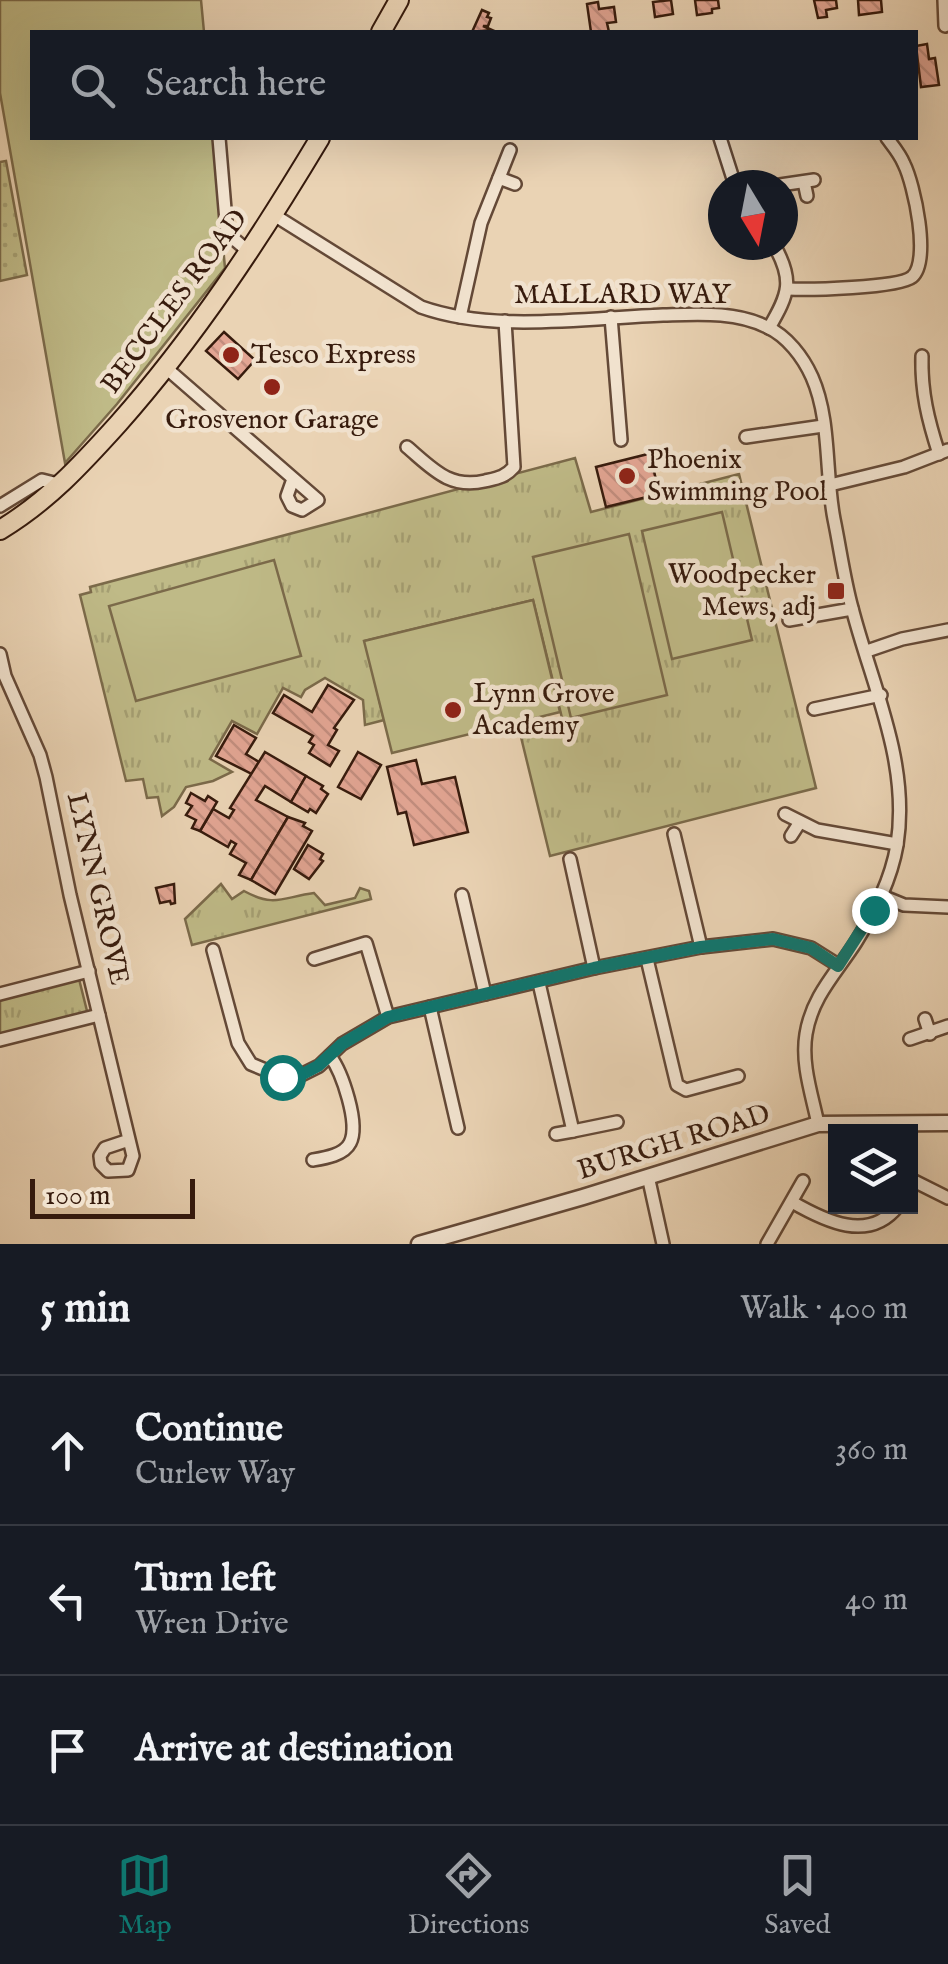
<!DOCTYPE html>
<meta charset="utf-8">
<style>
:root{--surface:#171b24;--page:#242831;--text:#f1f3f6;--muted:#9ea1a6;--line:#363941;--accent:#0f766e}
body{margin:0;font-family:"IM FELL English",serif;background:var(--page);color:var(--text)}
.controls{position:absolute;right:30px;bottom:30px;display:grid;overflow:hidden;border-radius:0px;box-shadow:0 10px 40px #0002}
.controls button{width:90px;height:90px;display:grid;place-items:center;padding:0;border:0;border-bottom:2px solid var(--line);background:var(--surface);color:var(--text);font:50px sans-serif}
.compass{position:absolute;left:708px;top:170px;width:90px;height:90px;border-radius:50%;background:var(--surface);box-shadow:0 10px 40px #0002;rotate:170deg}
.scale{position:absolute;left:30px;bottom:25px;width:165px;box-sizing:border-box;padding-left:10px;border:5px solid #371b0d;border-top:0;font-size:28px;line-height:35px;white-space:nowrap;color:#371b0d;-webkit-text-stroke:8px #f1e2ce;paint-order:stroke}
.stop{position:absolute;width:30px;height:30px;margin:-22px;border:8px solid #0f766e;border-radius:50%;background:#fff}
.stop.end{background:#0f766e;border-color:#fff;box-shadow:0 2px 10px #0008}
.list{margin:0;padding:0;list-style:none}
h2{display:flex;justify-content:space-between;align-items:center;height:130px;margin:0;padding:0 40px;font-size:42px}
h2 small{font-size:32px;font-weight:400;color:var(--muted)}
.list li{display:grid;grid-template-columns:65px 1fr auto;gap:30px;align-items:center;box-sizing:border-box;height:150px;padding:0 40px;border-top:2px solid var(--line)}
.list b{display:block;font-size:38px;white-space:nowrap}
.list p{margin:0;font-size:32px;white-space:nowrap;color:var(--muted)}
.list em{font-size:32px;font-style:normal;color:var(--muted)}
.icon{flex:none;width:55px;height:55px;fill:none;stroke:currentColor;stroke-width:2;stroke-linecap:round;stroke-linejoin:round}
.map{position:relative;flex:none;width:948px;height:1244px;overflow:hidden}
.search{position:absolute;background:var(--surface);box-shadow:0 10px 40px #0002;left:30px;right:30px;top:30px;height:110px;display:flex;align-items:center;gap:25px;box-sizing:border-box;padding:0 35px;border-radius:0px;color:var(--muted);font-size:38px}
.sheet{height:580px;background:var(--surface)}
nav{display:flex;justify-content:space-around;align-items:center;box-sizing:border-box;height:140px;border-top:2px solid var(--line);background:var(--surface);font-size:28px;color:var(--muted)}
nav a{display:grid;justify-items:center;gap:5px}
nav .on{color:var(--accent)}
.map>svg:first-child{display:block}
</style>
<div class="map">
<svg width="948" height="1244" viewBox="0 0 948 1244">
<defs>
<pattern id="grass-tufts" width="24" height="20" patternUnits="userSpaceOnUse" patternTransform="scale(2.5)"><rect width="24" height="20" fill="#bfba87"/><path d="M3 7l-1-3M5 7V3M7 7l1-3M15 17l-1-3M17 17v-4M19 17l1-3" fill="none" stroke="#a59f73"/></pattern>
<pattern id="park-dots" width="8" height="8" patternUnits="userSpaceOnUse" patternTransform="scale(2.5)"><rect width="8" height="8" fill="#bfba87"/><path d="M2 2h.1M6 6h.1" fill="none" stroke="#a59f73" stroke-width="1.8" stroke-linecap="round"/></pattern>
<pattern id="building-back-hatch" width="6" height="6" patternUnits="userSpaceOnUse" patternTransform="scale(2.5)"><rect width="6" height="6" fill="#e2a593"/><path d="M-1 5l2 2M0 0l6 6M5-1l2 2" fill="none" stroke="#c28d7e"/></pattern>
</defs>
<rect width="100%" height="100%" fill="#ead3b4"/>
<filter id="stains"><feTurbulence type="fractalNoise" baseFrequency=".002" numOctaves="4"/><feColorMatrix values="0 0 0 0 .2 0 0 0 0 .09 0 0 0 0 .02 0 0 0 .5 -.17"/></filter>
<radialGradient id="worn" r=".72"><stop offset=".6" stop-color="#630" stop-opacity="0"/><stop offset="1" stop-color="#630" stop-opacity=".3"/></radialGradient>
<g fill="url(#grass-tufts)" stroke="#7b6a4a" stroke-width="2.5">
<polygon points="575,458 591,512 739,474 816,788 550,856 520,733 563,722 533,600 365,641 384,720 365,725 363,700 325,678 305,690 301,697 283,688 257,734 232,721 210,759 232,772 213,781 186,787 174,807 162,816 158,797 147,798 143,779 126,781 80,595 91,592 90,587"/>
<path d="M221 884 232 899 244 891C275 908 283 897 314 893L325 905 355 898 360 888 369 891 371 899 192 945 185 919Z"/>
<polygon points="79,979 88,1015 0,1036 0,998"/>
</g>
<polygon fill="url(#park-dots)" stroke="#7b6a4a" stroke-width="2.5" points="6,161 27,275 0,281 0,162"/>
<g fill="#bfba87" stroke="#7b6a4a" stroke-width="2.5">
<polygon points="0,0 201,0 204,32 32,32 32,138 213,138 225,268 117,404 65,463 0,93"/>
<polygon points="722,512 752,640 672,659 642,531"/>
<polygon points="629,534 667,695 571,718 533,557"/>
<polygon points="274,560 301,656 136,701 109,606"/>
<polygon points="533,600 560,712 392,753 364,641"/>
</g>
<g fill="url(#building-back-hatch)" stroke="#371b0d" stroke-width="2.5">
<polygon points="671,0 673,14 655,17 653,2"/>
<polygon points="695,0 718,0 719,8 712,9 712,13 697,15"/>
<polygon points="814,0 836,0 837,8 826,10 827,17 818,18"/>
<polygon points="858,0 881,0 882,12 859,15"/>
<polygon points="598,2 599,9 614,7 616,22 607,23 609,32 591,32 587,4"/>
<polygon points="482,10 489,13 487,17 491,18 488,26 483,26 492,30 472,32"/>
<polygon points="927,44 929,59 935,58 939,85 921,87 916,46"/>
<polygon points="224,332 255,360 238,379 206,351"/>
<polygon points="652,453 658,462 657,470 654,471 659,494 606,507 596,467"/>
<polygon points="328,685 354,700 334,728 337,730 328,745 339,751 330,766 309,753 314,745 309,742 313,736 273,713 284,695 312,712"/>
<polygon points="234,725 256,738 246,754 259,762 252,774 216,756"/>
<polygon points="265,752 306,776 291,802 265,786 256,800 288,817 251,880 239,875 246,863 230,854 236,844 231,841 228,847 200,831 213,809 229,818 234,810 230,808"/>
<polygon points="358,752 381,765 361,799 338,787"/>
<polygon points="416,760 422,784 455,777 468,832 414,845 406,812 398,814 387,767"/>
<polygon points="306,776 323,786 321,789 328,794 316,813 310,809 308,812 291,802"/>
<polygon points="191,793 205,801 208,796 217,802 200,831 192,828 196,820 186,815 192,806 186,803"/>
<polygon points="288,817 305,823 303,826 312,831 275,894 251,880"/>
<polygon points="308,845 323,854 320,859 323,861 309,879 294,869"/>
<polygon points="174,884 175,903 171,904 170,901 160,903 156,888"/>
</g>
<g fill="none" stroke-linecap="round" stroke-linejoin="round">
<defs>
<g id="minor">
<polyline points="944,0 945,26"/>
<polyline points="219,138 227,233 249,252"/>
<polyline points="720,138 735,185"/>
<polyline points="499,178 515,184"/>
<polyline points="804,182 807,196"/>
<polyline points="780,185 814,180"/>
<path d="M274 215 421 307C494 333 586 318 663 315 697 314 736 311 767 327 787 336 803 357 812 377 831 420 825 473 834 519 840 548 844 579 852 608 872 686 910 762 897 845 891 880 875 911 856 942 837 972 812 996 806 1034 801 1064 812 1095 818 1124"/>
<path d="M788 289C808 290 898 288 912 277 931 261 914 184 904 164 900 154 893 146 887 138"/>
<polyline points="460,317 481,223 510,150"/>
<polyline points="611,317 621,440"/>
<path d="M769 328C789 294 794 280 774 245"/>
<path d="M922 356C921 392 928 420 939 454"/>
<polyline points="165,367 318,500 302,510 292,506 287,496 293,479"/>
<polyline points="746,437 823,426"/>
<path d="M407 447C433 469 449 489 485 481 498 478 505 477 514 467L505 321"/>
<polyline points="830,485 904,467 948,450"/>
<polyline points="0,506 42,480 54,483 59,488"/>
<polyline points="789,620 852,609"/>
<polyline points="867,651 902,639 948,630"/>
<polyline points="0,654 5,676 40,755 46,777 70,895 133,1156 128,1170 108,1171 101,1164 100,1156 105,1148 129,1140"/>
<polyline points="814,709 881,695"/>
<polyline points="785,814 817,830 897,844"/>
<polyline points="674,834 701,947"/>
<polyline points="791,836 800,822"/>
<polyline points="570,859 594,968"/>
<polyline points="462,895 485,994"/>
<polyline points="882,896 904,905 948,907"/>
<polyline points="213,950 238,1043 251,1064 282,1077 299,1076 319,1066 342,1044 388,1017 594,968 701,947 773,939 811,948 838,965"/>
<polyline points="314,959 366,943 388,1017"/>
<polyline points="647,959 677,1085 686,1090 738,1076"/>
<polyline points="539,983 573,1131 617,1122"/>
<polyline points="0,994 89,971"/>
<polyline points="430,1007 458,1128"/>
<polyline points="925,1019 930,1034"/>
<polyline points="910,1039 948,1026"/>
<polyline points="0,1040 99,1015"/>
<polyline points="556,1134 573,1131"/>
<path d="M313 1160C325 1158 344 1155 350 1143 360 1124 342 1072 330 1056"/>
<polyline points="648,1176 663,1244"/>
<polyline points="910,1188 914,1181 948,1198"/>
<path d="M792 1202C825 1221 869 1243 898 1206"/>
<polyline points="767,1244 803,1181"/>
</g>
<polyline id="tertiary" points="419,1244 583,1197 818,1124 948,1123"/>
<g id="trunk">
<polyline points="381,32 399,0"/>
<path d="M0 530C48 501 81 465 118 424 196 336 260 238 320 138"/>
</g>
</defs>
<use href="#minor" stroke="#644937" stroke-width="16"/>
<use href="#tertiary" stroke="#644937" stroke-width="19"/>
<use href="#trunk" stroke="#371b0d" stroke-width="22"/>
<use href="#minor" stroke="#f1e2ce" stroke-width="11"/>
<use href="#tertiary" stroke="#f1e2ce" stroke-width="14"/>
<use href="#trunk" stroke="#ead3b4" stroke-width="18"/>
</g>
<g fill="none" stroke-linecap="round" stroke-linejoin="round">
<polyline stroke="#0f766e" stroke-width="12" points="282,1077 299,1076 318,1066 342,1044 388,1017 594,968 701,947 773,939 811,948 838,966 874,910"/>
</g>
<g fill="#8f2418" stroke="#f1e2ce" stroke-width="4">
<circle cx="231" cy="355" r="10"/>
<circle cx="272" cy="387" r="10"/>
<circle cx="627" cy="476" r="10"/>
<rect x="826" y="581" width="20" height="20" rx="5"/>
<circle cx="453" cy="710" r="10"/>
</g>
<g text-anchor="middle" dominant-baseline="central" stroke-width="9" stroke-linejoin="round" paint-order="stroke">
<g font-size="28" fill="#371b0d" stroke="#f1e2ce">
<text x="622" y="295">MALLARD WAY</text>
<text transform="translate(175 302) rotate(-53)">BECCLES ROAD</text>
<text transform="translate(97 889) rotate(77)">LYNN GROVE</text>
<text transform="translate(674 1143) rotate(-17)">BURGH ROAD</text>
</g>
<g font-size="28" fill="#371b0d" stroke="#f1e2ce" text-anchor="start">
<text x="251" y="355">Tesco Express</text>
<text x="272" y="420" text-anchor="middle">Grosvenor Garage</text>
<text x="647" y="460">Phoenix<tspan x="647" dy="32">Swimming Pool</tspan></text>
<text x="816" y="575" text-anchor="end">Woodpecker<tspan x="816" dy="32">Mews, adj</tspan></text>
<text x="473" y="694">Lynn Grove<tspan x="473" dy="32">Academy</tspan></text>
</g>
</g>
<rect width="100%" height="100%" filter="url(#stains)"/>
<rect width="100%" height="100%" fill="url(#worn)"/>
</svg>
<div class="controls">
<button><svg class="icon" aria-label="layers" viewBox="0 0 24 24"><path d="M12 4l9 5-9 5-9-5zM3 14l9 5 9-5"/></svg></button>
</div>
<svg class="compass" viewBox="-18 -18 36 36"><path d="M0-13l5 13h-10z" fill="#e53935"/><path d="M0 13l5-13h-10z" fill="#9ea1a6"/></svg>
<div class="scale">100 m</div>
<div class="stop" style="left:282px;top:1077px"></div>
<div class="stop end" style="left:874px;top:910px"></div>
<div class="search"><svg class="icon" aria-label="search" viewBox="0 0 24 24"><circle cx="10" cy="10" r="6"/><path d="M15 15l6 6"/></svg>Search here</div>
</div>
<section class="sheet">
<h2>5 min<small>Walk · 400 m</small></h2>
<ul class="list">
<li><svg class="icon" aria-label="ahead" viewBox="0 0 24 24"><path d="M12 20V5M6 11l6-6 6 6"/></svg><div><b>Continue</b><p>Curlew Way</p></div><em>360 m</em></li>
<li><svg class="icon" aria-label="left" viewBox="0 0 24 24"><path d="M17 20v-9H6M10 6l-5 5 5 5"/></svg><div><b>Turn left</b><p>Wren Drive</p></div><em>40 m</em></li>
<li><svg class="icon" aria-label="arrive" viewBox="0 0 24 24"><path d="M6 21V4h12l-3 4 3 4H6"/></svg><div><b>Arrive at destination</b></div></li>
</ul>
</section>
<nav>
<a class="on"><svg class="icon" aria-label="map" viewBox="0 0 24 24"><path d="M3 6l6-2 6 2 6-2v14l-6 2-6-2-6 2zM9 4v14M15 6v14"/></svg>Map</a>
<a><svg class="icon" aria-label="directions" viewBox="0 0 24 24"><path d="M12 3l9 9-9 9-9-9zM9 14v-3h6M13 9l2 2-2 2"/></svg>Directions</a>
<a><svg class="icon" aria-label="saved" viewBox="0 0 24 24"><path d="M7 4h10v16l-5-4-5 4z"/></svg>Saved</a>
</nav>
